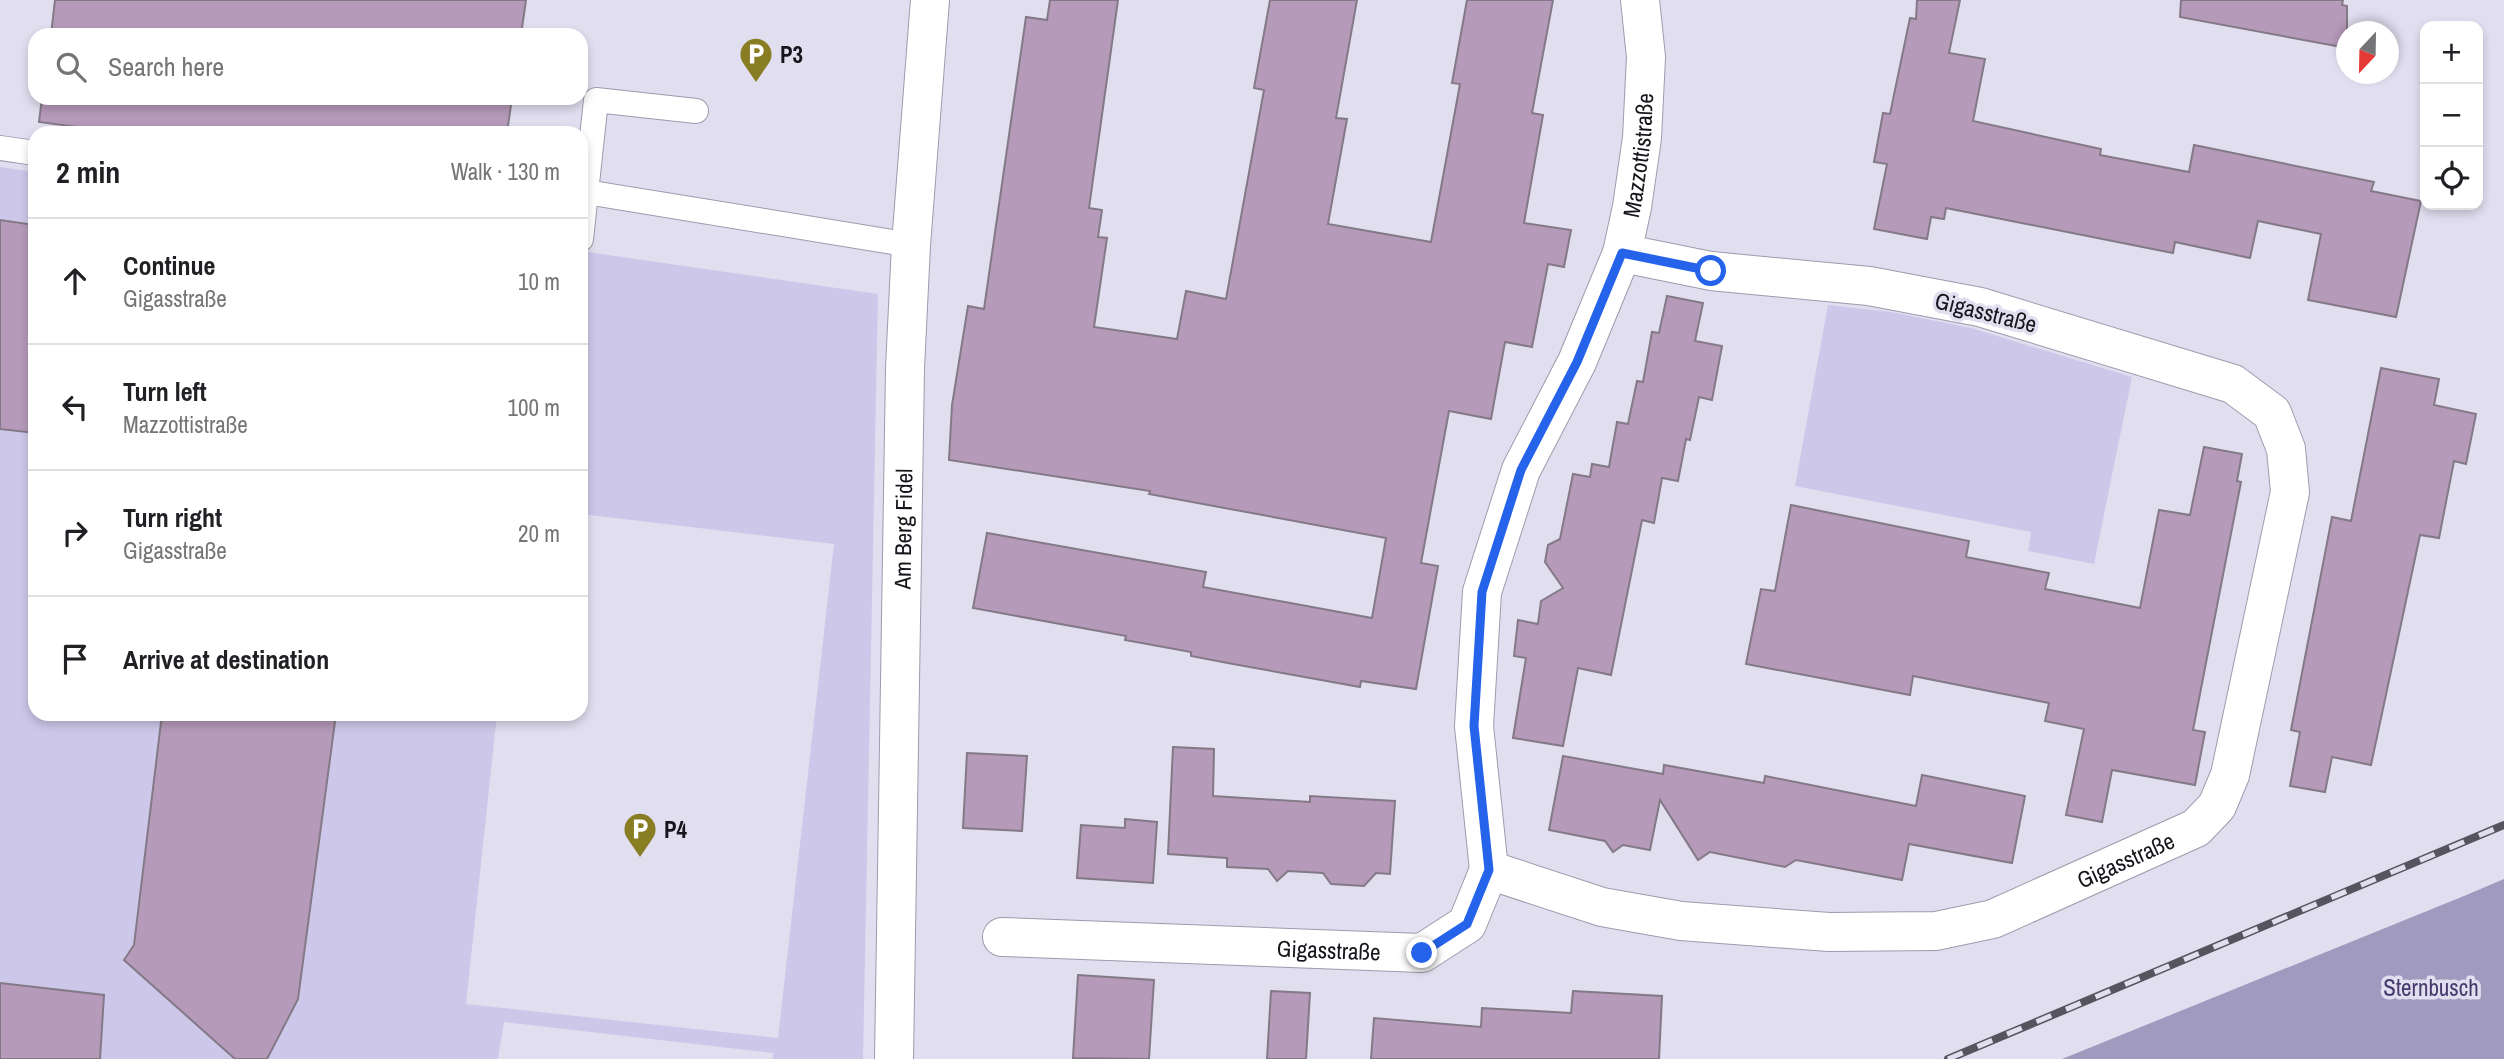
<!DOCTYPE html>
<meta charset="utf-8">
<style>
:root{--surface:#fff;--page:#f6f6f6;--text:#202124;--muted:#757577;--line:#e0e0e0}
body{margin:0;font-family:"Archivo Narrow",sans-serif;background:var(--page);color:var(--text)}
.controls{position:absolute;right:21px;top:21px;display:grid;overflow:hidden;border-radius:14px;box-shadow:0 4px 10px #0003}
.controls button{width:63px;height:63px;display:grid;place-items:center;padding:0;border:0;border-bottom:2px solid var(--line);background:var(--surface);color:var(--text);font:35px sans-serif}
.compass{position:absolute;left:2336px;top:21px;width:63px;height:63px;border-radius:50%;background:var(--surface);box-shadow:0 4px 10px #0003;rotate:202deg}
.stop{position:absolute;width:21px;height:21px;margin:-16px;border:5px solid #2563eb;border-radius:50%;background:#fff}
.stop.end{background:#2563eb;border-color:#fff;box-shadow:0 2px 7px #0008}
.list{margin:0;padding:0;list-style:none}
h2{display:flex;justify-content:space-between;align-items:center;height:91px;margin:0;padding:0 28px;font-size:30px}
h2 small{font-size:23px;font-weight:400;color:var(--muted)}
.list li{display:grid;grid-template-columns:46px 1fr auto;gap:21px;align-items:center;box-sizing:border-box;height:126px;padding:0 28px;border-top:2px solid var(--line)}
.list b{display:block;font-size:26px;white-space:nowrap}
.list p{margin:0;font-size:23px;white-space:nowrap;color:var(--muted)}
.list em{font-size:23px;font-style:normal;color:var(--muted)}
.icon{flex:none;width:38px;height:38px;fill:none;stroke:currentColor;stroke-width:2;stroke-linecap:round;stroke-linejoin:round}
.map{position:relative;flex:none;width:2504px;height:1059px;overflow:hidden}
.search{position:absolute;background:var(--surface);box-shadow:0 4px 10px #0003;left:28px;top:28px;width:560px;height:77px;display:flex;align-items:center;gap:18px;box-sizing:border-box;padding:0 24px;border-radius:21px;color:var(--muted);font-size:26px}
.panel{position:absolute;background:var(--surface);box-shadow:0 4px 10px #0003;left:28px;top:126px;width:560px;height:595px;border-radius:21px}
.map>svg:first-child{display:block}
</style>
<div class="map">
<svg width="2504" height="1059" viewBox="0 0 2504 1059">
<rect width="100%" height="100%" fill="#e1def0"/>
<g fill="#cdc8e9">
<polygon points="0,167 35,172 35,714 497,714 466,1004 778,1038 834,544 581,514 581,251 878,294 863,1059 773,1059 773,1053 504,1022 498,1059 0,1059"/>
<polygon points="1828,305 1891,312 1971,328 2132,377 2094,564 2028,551 2031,532 1795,486"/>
</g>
<polygon fill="#a09abe" points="2504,879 2504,1059 2062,1059 2464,896"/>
<g fill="#b59ab9" stroke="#847986" stroke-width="2">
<polygon points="55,0 526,0 521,35 51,35"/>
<polygon points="1050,0 1118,0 1089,208 1102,210 1098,237 1107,238 1094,327 1177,339 1186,291 1226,299 1264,90 1254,88 1270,0 1357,0 1336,118 1347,119 1328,224 1431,242 1460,84 1452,83 1467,0 1553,0 1532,113 1543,115 1524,223 1571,230 1564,267 1548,264 1532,347 1505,342 1491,419 1449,411 1421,563 1438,566 1416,689 1361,681 1360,687 1233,664 1191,656 1191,652 1125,640 1126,636 973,608 987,533 1206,572 1203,587 1372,618 1386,538 1149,494 1150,491 949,460 952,405 968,306 984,309 1026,17 1047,20"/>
<polygon points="1917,0 1960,0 1949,53 1985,59 1973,121 2101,149 2100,155 2189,172 2194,145 2374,182 2371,191 2421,201 2396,317 2308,300 2321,234 2258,221 2250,258 2175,242 2173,253 1946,208 1944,219 1931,217 1927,239 1874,229 1887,164 1874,162 1883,113 1890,114 1910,18 1916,19"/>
<polygon points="2181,0 2343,0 2342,5 2347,6 2347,48 2180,17"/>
<polygon points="42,98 512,98 507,133 122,133 39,122"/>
<polygon points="0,220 35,225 35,433 0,429"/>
<polygon points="1667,296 1703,303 1695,341 1722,346 1712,400 1699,397 1690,440 1686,439 1678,481 1662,478 1654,523 1642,520 1611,675 1578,668 1563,746 1513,738 1526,658 1514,656 1518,620 1538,624 1541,601 1563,588 1545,562 1548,545 1560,539 1573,474 1590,477 1592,464 1609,467 1617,422 1628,424 1637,381 1643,382 1652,332 1659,333"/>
<polygon points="2381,368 2439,379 2434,405 2476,414 2466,464 2454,461 2439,538 2420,535 2371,765 2332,757 2325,792 2290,786 2300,732 2291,730 2332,517 2351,521"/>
<polygon points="2204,447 2242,454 2237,481 2241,482 2193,730 2205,732 2195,785 2112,770 2102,822 2066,815 2084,729 2045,721 2049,703 1913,676 1910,695 1746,664 1761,589 1775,591 1791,505 1969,541 1966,557 2049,573 2045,589 2140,608 2159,510 2190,515"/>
<polygon points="162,714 336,714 298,999 267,1059 235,1059 124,960 134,945"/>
<polygon points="1173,747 1214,749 1213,796 1310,802 1310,796 1395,801 1390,874 1376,873 1364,886 1331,884 1323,873 1288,871 1277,881 1268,869 1227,867 1227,858 1168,854"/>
<polygon points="967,753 1027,756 1022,831 963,828"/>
<polygon points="1563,756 1663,774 1664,765 1764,783 1765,776 1916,806 1922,775 2025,796 2012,863 1909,844 1902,880 1796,860 1785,867 1710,852 1698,860 1660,800 1650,850 1623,845 1613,852 1605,841 1549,830"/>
<polygon points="1125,819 1157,822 1153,883 1077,878 1081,825 1125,828"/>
<polygon points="1078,975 1154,980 1149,1059 1073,1058"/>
<polygon points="0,983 104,995 100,1059 0,1059"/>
<polygon points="1271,991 1310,993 1306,1059 1267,1059"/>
<polygon points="1573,991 1662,996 1659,1059 1371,1059 1374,1018 1481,1027 1482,1008 1571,1013"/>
</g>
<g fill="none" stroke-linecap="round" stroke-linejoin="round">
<defs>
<g id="service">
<polyline points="0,148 35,153"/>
<polyline points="586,192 911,245"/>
<polyline points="581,239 596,100 696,111"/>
</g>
<g id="minor">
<path id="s1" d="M1489 870 1474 726 1482 592 1521 470 1577 362 1622 253 1632 207 1642 138 1646 57 1640 0"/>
<path id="s2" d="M1002 937 1422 953 1467 924 1489 870 1602 907 1681 921 1829 932 1936 931 1993 919 2196 828 2217 806 2230 775 2290 492 2286 449 2272 413 2233 384 1980 307 1869 286 1711 271 1622 253"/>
<path id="s3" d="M894 1059 905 368 911 245 930 0"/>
</g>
</defs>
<use href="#service" stroke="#9d9bac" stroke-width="26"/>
<use href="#minor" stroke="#9d9bac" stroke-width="40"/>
<use href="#service" stroke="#fff" stroke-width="24"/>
<use href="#minor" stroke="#fff" stroke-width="38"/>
<defs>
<polyline id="rail" points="1948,1059 2504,825"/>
</defs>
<use href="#rail" stroke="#56545e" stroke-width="8"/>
<use href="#rail" stroke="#e1def0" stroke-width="5" stroke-dasharray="16" stroke-linecap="butt"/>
</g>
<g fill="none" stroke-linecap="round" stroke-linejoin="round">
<polyline stroke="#2563eb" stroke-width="9" points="1422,953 1467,924 1489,870 1474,726 1482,592 1521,470 1577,362 1622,253 1711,271"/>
</g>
<defs>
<symbol id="parking-pin" viewBox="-11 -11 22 30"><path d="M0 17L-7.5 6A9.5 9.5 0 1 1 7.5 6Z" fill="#897d24" stroke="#e1def0"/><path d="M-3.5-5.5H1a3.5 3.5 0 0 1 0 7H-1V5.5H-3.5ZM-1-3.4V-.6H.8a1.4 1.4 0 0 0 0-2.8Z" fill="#fff"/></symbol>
</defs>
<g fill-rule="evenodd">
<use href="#parking-pin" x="737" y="35" width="38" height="52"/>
<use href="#parking-pin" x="621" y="810" width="38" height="52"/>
</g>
<g text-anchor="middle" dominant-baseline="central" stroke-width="7" stroke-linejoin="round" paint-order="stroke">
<g font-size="23" font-weight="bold" fill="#16151b" stroke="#e1def0" text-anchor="start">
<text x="780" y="54">P3</text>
<text x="664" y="829">P4</text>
</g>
<g font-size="23" fill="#16151b" stroke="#e1def0">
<text stroke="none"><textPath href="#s1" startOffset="746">Mazzottistraße</textPath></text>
<text transform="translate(1986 312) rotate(14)">Gigasstraße</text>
<text stroke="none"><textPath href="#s3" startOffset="530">Am Berg Fidel</textPath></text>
<text stroke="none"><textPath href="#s2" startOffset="1190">Gigasstraße</textPath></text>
<text stroke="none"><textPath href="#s2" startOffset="327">Gigasstraße</textPath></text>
</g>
<g font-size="23" fill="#463a6c" stroke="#e1def0">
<text x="2431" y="987">Sternbusch</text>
</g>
</g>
</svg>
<div class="controls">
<button>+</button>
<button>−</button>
<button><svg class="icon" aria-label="locate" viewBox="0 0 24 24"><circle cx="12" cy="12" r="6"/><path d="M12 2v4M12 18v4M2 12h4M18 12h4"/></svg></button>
</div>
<svg class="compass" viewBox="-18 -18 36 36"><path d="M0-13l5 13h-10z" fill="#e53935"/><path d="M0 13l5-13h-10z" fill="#757577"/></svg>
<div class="stop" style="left:1711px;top:271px"></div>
<div class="stop end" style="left:1422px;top:953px"></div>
<div class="search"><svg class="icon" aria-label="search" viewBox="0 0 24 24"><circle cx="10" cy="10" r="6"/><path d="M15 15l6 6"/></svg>Search here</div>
<section class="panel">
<h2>2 min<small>Walk · 130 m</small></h2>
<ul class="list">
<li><svg class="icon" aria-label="ahead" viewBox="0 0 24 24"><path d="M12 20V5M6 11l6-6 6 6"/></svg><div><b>Continue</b><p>Gigasstraße</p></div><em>10 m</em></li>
<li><svg class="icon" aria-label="left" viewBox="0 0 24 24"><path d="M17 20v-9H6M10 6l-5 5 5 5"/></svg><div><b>Turn left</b><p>Mazzottistraße</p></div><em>100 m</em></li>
<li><svg class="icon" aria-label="right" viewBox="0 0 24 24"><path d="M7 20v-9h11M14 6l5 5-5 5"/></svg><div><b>Turn right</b><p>Gigasstraße</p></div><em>20 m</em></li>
<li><svg class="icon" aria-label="arrive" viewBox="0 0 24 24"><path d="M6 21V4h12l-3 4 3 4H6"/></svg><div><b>Arrive at destination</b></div></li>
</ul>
</section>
</div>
